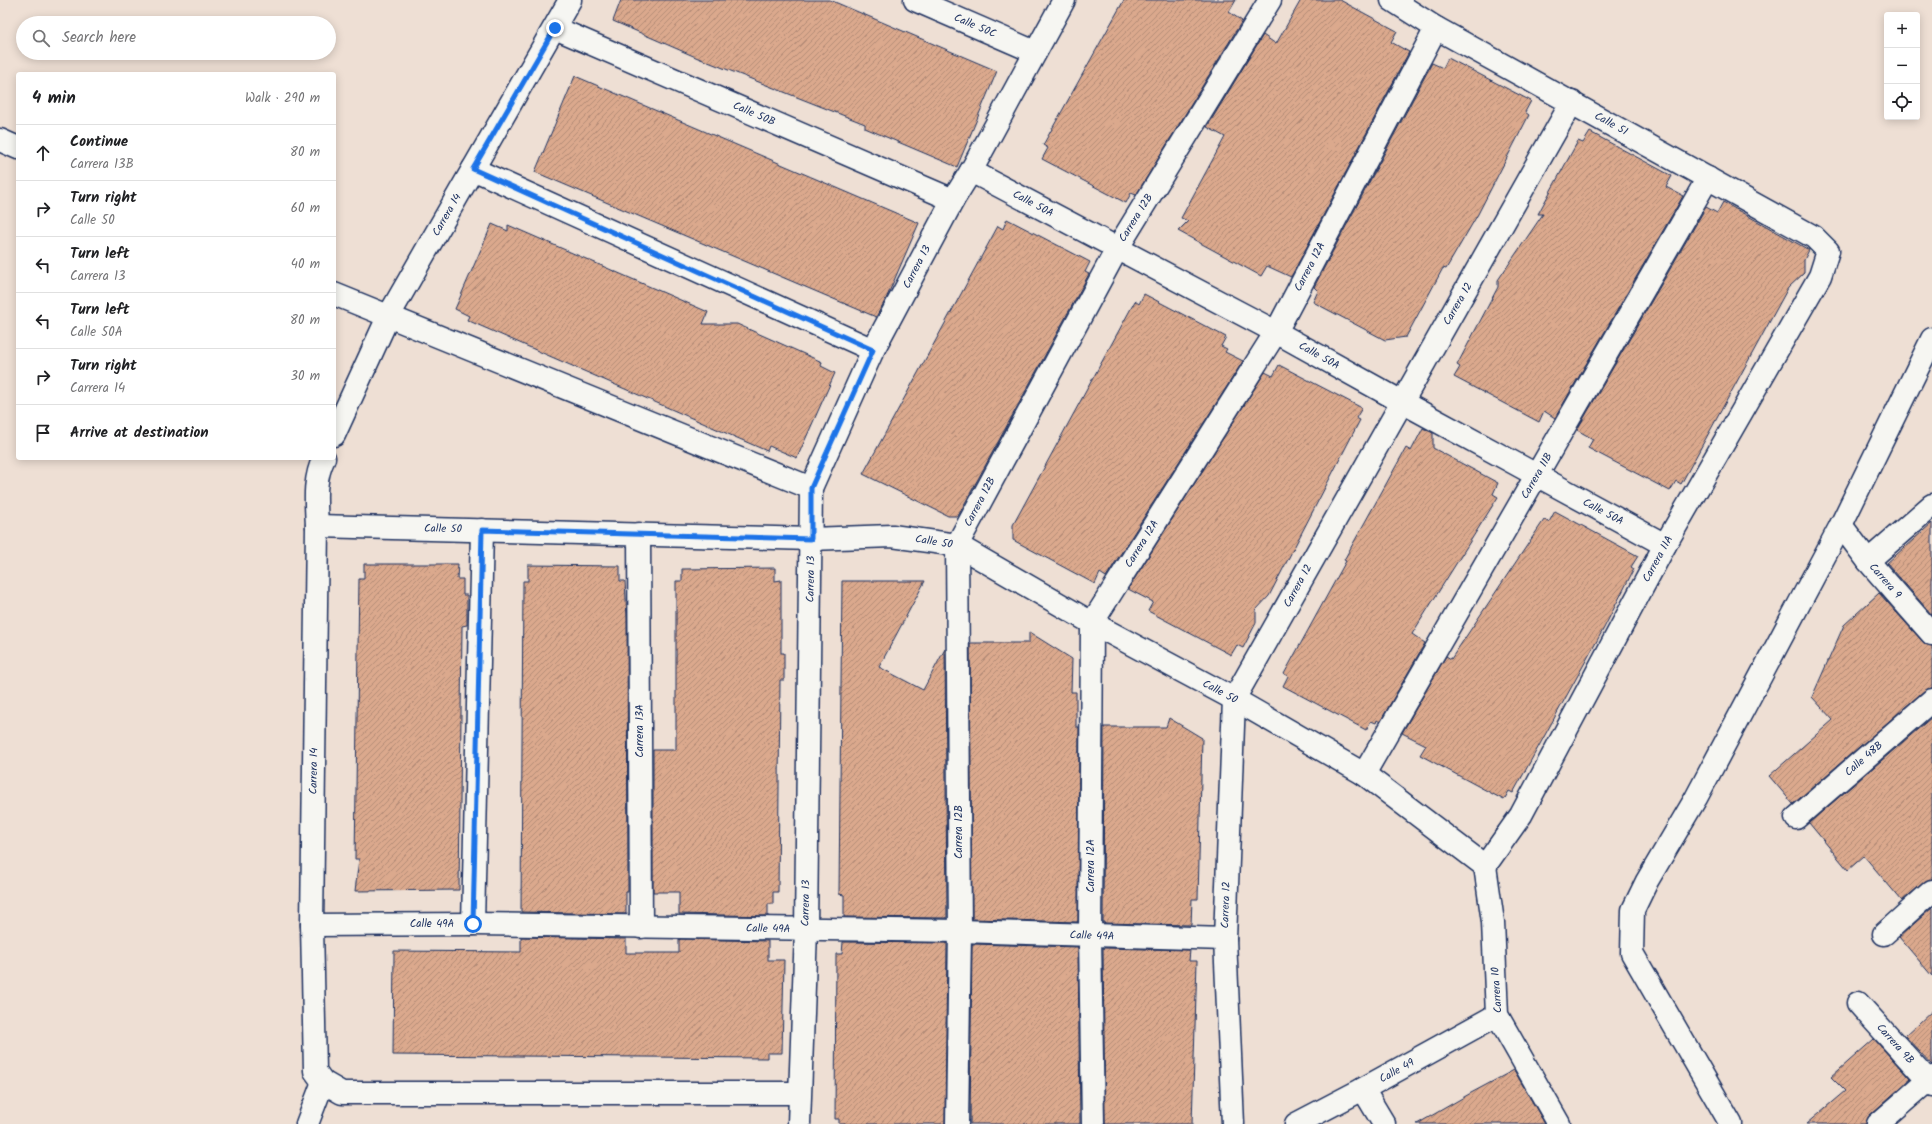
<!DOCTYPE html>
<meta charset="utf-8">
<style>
:root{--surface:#fff;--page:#f2f2f2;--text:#202124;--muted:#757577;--line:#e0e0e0}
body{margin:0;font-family:Kalam,sans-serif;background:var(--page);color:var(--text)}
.controls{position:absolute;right:12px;top:12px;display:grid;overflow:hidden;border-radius:4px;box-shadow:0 2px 10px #0003}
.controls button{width:36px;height:36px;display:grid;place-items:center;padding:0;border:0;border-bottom:1px solid var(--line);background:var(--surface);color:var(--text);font:20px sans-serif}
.stop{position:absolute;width:12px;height:12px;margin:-9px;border:3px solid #1a73e8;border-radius:50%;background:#fff}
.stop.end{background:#1a73e8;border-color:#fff;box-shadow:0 1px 4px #0008}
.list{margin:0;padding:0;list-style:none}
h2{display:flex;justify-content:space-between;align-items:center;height:52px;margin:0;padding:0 16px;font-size:17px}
h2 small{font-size:13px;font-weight:400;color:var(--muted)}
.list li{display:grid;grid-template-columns:26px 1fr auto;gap:12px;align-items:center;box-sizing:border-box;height:56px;padding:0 16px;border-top:1px solid var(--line)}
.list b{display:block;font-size:15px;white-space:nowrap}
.list p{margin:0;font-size:13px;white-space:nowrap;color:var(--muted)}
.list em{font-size:13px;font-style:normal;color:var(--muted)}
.icon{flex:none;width:22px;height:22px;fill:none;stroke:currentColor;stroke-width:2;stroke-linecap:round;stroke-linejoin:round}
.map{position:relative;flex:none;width:1932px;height:1124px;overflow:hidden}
.search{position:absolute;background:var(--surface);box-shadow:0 2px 10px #0003;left:16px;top:16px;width:320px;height:44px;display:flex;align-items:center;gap:10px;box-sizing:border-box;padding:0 14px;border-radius:22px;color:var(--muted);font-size:15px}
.panel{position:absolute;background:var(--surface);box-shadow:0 2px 10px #0003;left:16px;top:72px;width:320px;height:388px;border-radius:4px}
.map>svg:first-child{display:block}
</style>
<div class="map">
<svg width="1932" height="1124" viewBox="0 0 1932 1124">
<defs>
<pattern id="building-hatch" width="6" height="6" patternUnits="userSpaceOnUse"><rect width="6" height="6" fill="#dba98d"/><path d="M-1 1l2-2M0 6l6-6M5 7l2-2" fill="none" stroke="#b18a76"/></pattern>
</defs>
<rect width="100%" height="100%" fill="#eedfd4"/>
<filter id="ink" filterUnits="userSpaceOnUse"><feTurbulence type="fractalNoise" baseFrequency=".025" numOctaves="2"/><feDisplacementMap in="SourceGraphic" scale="8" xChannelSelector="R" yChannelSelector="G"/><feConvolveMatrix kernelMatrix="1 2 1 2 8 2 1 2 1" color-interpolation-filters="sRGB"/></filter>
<g filter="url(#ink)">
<g fill="url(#building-hatch)" stroke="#1b2f5e">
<polygon points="621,0 830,0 997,71 957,167 865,128 865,124 698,58 613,21"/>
<polygon points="1124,0 1236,0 1229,12 1242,21 1136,195 1131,193 1126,203 1042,159 1048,148 1043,145"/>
<polygon points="1301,0 1340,0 1397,31 1391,42 1409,52 1291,277 1267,266 1261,276 1178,231 1188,221 1181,218 1225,137 1207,127 1263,35 1276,44"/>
<polygon points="1448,58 1531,101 1525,112 1529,115 1478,214 1446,269 1443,268 1406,337 1385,340 1313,302 1318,291 1314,287 1432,63 1443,68"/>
<polygon points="575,76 919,223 886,299 876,317 535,172"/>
<polygon points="1590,132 1672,176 1666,187 1683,196 1555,418 1544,411 1539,422 1454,377 1460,367 1457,365 1498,287 1498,280 1543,214 1538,214 1578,141 1583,143"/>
<polygon points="1723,202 1809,250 1804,260 1804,273 1788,288 1681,484 1676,481 1670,491 1588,448 1593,439 1577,430 1706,207 1717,213"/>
<polygon points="1007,219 1090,262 1085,272 1089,274 958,516 948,516 863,474 998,226 1003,229"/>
<polygon points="492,224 508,231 508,225 708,312 703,324 737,324 822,362 821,366 835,373 797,458 769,446 767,451 467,320 469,316 455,309"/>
<polygon points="1144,294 1226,337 1221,346 1227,349 1225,352 1243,361 1106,577 1100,573 1095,584 1013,540 1013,525 1135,301 1139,304"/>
<polygon points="1279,365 1362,408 1356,418 1360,420 1269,596 1256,610 1256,623 1243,648 1237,645 1231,655 1148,611 1153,602 1128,589 1265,372 1273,376"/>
<polygon points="1423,428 1433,433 1433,448 1498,483 1493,494 1498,497 1412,634 1425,643 1380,722 1377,720 1376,723 1371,721 1366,730 1283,686 1288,676 1284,674 1346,561 1344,560 1406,448 1411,451"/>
<polygon points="1555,511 1638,556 1631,567 1634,569 1604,628 1513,793 1509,791 1504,800 1420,755 1426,745 1402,733 1446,656 1451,659 1544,520 1549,522"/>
<polygon points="1932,523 1932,615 1887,563"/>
<polygon points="364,564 458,564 457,579 463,579 463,595 467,595 467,625 462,626 459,890 355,891 359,859 355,859 359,579 364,579"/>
<polygon points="528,565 620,566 620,581 625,581 627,617 628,892 626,892 626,914 521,912 523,581 528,581"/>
<polygon points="775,568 775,581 781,580 781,653 784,653 784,680 780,680 778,892 773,892 773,904 768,904 768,916 679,914 679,892 653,892 653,750 676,750 676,581 682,581 682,569"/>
<polygon points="842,581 925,581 879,667 923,690 945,649 947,918 844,917 844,895 839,894"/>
<polygon points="1879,593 1923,642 1932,646 1932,688 1924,691 1793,804 1769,776 1833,720 1812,697 1844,625"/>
<polygon points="1029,632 1072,659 1071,692 1076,692 1076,727 1079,727 1078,922 972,919 970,643 1029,643"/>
<polygon points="1932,717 1932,879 1924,882 1902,901 1864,856 1848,870 1809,823"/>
<polygon points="1169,718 1202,738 1198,899 1192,899 1191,925 1103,923 1104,727 1166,727"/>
<polygon points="1932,908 1932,976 1899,937"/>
<polygon points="521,937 626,939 626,953 679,953 679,939 768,941 768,960 784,960 782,1053 767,1053 767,1058 393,1055 394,951 521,952"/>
<polygon points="843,942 947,943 945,1124 839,1124 839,1119 835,1119 836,954 842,954"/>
<polygon points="972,944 1078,947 1080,1124 970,1124"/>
<polygon points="1103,948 1190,950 1189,961 1197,961 1192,1124 1105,1124"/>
<polygon points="1932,1011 1932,1065 1905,1036"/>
<polygon points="1874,1039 1910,1079 1870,1115 1866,1124 1806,1124 1845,1091 1831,1077"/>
<polygon points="1514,1070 1545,1124 1417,1124 1471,1093"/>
</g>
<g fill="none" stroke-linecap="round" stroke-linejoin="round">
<defs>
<g id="minor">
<polyline points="915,0 1035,52"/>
<polyline points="1392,0 1436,28 1814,237 1828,251 1820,276 1665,545 1521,815 1485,866"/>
<polyline points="555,28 953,200"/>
<polyline points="0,140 18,148"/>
<polyline points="473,169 873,350"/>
<polyline points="971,171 1276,332 1402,402 1665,545"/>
<polyline points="334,294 811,488"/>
<polyline points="334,435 388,317 570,0"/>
<path d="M324 458C313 480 316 503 317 526L312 925 315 1071 323 1082 342 1093H799"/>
<polyline points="1841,525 1868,561 1932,634"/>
<polyline points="317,526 811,539 892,536 957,545 1092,623 1234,699 1364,774 1485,866"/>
<polyline points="639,534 641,927"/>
<polyline points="1868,561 1932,505"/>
<polyline points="1364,774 1708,178"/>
<polyline points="1796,818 1932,700"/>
<polyline points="1485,866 1493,922 1497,1015 1559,1124"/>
<polyline points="473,924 482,530"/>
<polyline points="312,925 473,924 960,931 1225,939"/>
<polyline points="1884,934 1932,891"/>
<polyline points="1858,1003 1932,1085"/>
<polyline points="1363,1089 1384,1124"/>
<polyline points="307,1124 323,1082"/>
<polyline points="799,1124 806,930 811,488 873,350 953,200 971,171 1064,0"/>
<polyline points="957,1124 960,931 957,545 1117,249 1270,0"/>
<polyline points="1093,1124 1090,936 1092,623 1276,332 1436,28"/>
<polyline points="1233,1124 1225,939 1234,699 1572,102"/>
<polyline points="1296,1124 1363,1089 1497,1015"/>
<polyline points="1731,1124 1632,953 1633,910 1647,881 1696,798 1841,525 1932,339"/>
<polyline points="1878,1124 1932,1077"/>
</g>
</defs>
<use href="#minor" stroke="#1b2f5e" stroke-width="25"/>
<use href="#minor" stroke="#f6f6f2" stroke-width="22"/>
</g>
</g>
<g fill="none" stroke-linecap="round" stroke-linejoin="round" filter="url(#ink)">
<polyline stroke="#1a73e8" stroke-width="5" points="473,924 482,530 811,539 811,488 873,350 473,169 555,28"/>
</g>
<g text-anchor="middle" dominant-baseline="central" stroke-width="4" stroke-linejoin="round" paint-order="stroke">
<g font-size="11" fill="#1b2f5e" stroke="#f6f6f2">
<text transform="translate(975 26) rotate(23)">Calle 50C</text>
<text transform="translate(754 114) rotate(23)">Calle 50B</text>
<text transform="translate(1611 124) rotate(29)">Calle 51</text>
<text transform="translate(1033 204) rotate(28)">Calle 50A</text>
<text transform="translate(447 215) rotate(-60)">Carrera 14</text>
<text transform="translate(1136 218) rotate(-58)">Carrera 12B</text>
<text transform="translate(917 267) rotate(-62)">Carrera 13</text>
<text transform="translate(1310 267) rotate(-62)">Carrera 12A</text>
<text transform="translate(1458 304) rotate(-60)">Carrera 12</text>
<text transform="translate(1319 356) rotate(29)">Calle 50A</text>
<text transform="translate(1537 476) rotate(-60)">Carrera 11B</text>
<text transform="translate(980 502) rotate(-62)">Carrera 12B</text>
<text transform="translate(1603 512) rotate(28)">Calle 50A</text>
<text transform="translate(443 529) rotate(1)">Calle 50</text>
<text transform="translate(934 542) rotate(9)">Calle 50</text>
<text transform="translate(1142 544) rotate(-58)">Carrera 12A</text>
<text transform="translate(1658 559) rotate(-61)">Carrera 11A</text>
<text transform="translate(811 579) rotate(-89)">Carrera 13</text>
<text transform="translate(1885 581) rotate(49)">Carrera 9</text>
<text transform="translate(1298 586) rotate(-61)">Carrera 12</text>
<text transform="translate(1220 692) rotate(28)">Calle 50</text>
<text transform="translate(640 731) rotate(-90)">Carrera 13A</text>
<text transform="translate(1864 759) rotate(-41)">Calle 48B</text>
<text transform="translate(314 771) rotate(-89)">Carrera 14</text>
<text transform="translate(959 832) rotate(-90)">Carrera 12B</text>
<text transform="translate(1091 866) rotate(-90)">Carrera 12A</text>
<text transform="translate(806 903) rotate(-89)">Carrera 13</text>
<text transform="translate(1226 905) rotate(-88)">Carrera 12</text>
<text x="432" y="924">Calle 49A</text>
<text transform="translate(768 929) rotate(1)">Calle 49A</text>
<text transform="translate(1092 936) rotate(2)">Calle 49A</text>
<text transform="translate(1497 990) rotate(-94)">Carrera 10</text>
<text transform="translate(1895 1044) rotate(48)">Carrera 9B</text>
<text transform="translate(1397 1071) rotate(-29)">Calle 49</text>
</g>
</g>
</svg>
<div class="controls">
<button>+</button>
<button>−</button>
<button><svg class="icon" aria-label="locate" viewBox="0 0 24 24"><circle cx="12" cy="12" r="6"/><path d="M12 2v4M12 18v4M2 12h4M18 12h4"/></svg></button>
</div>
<div class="stop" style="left:473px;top:924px"></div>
<div class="stop end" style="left:555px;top:28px"></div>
<div class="search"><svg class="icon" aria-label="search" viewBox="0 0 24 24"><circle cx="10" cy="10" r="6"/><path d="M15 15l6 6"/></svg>Search here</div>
<section class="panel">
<h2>4 min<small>Walk · 290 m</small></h2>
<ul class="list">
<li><svg class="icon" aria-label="ahead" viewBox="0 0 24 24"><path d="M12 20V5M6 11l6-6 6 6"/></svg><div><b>Continue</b><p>Carrera 13B</p></div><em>80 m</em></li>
<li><svg class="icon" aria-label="right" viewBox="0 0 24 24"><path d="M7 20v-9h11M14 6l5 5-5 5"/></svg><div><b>Turn right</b><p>Calle 50</p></div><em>60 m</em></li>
<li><svg class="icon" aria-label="left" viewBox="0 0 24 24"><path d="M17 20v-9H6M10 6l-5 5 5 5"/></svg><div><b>Turn left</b><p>Carrera 13</p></div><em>40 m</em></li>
<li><svg class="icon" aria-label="left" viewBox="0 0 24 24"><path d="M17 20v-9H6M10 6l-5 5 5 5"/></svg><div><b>Turn left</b><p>Calle 50A</p></div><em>80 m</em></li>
<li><svg class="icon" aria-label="right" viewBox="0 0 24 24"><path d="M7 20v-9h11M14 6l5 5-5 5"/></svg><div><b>Turn right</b><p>Carrera 14</p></div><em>30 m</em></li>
<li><svg class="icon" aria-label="arrive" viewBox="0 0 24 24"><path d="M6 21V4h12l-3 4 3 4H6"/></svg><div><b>Arrive at destination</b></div></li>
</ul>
</section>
</div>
